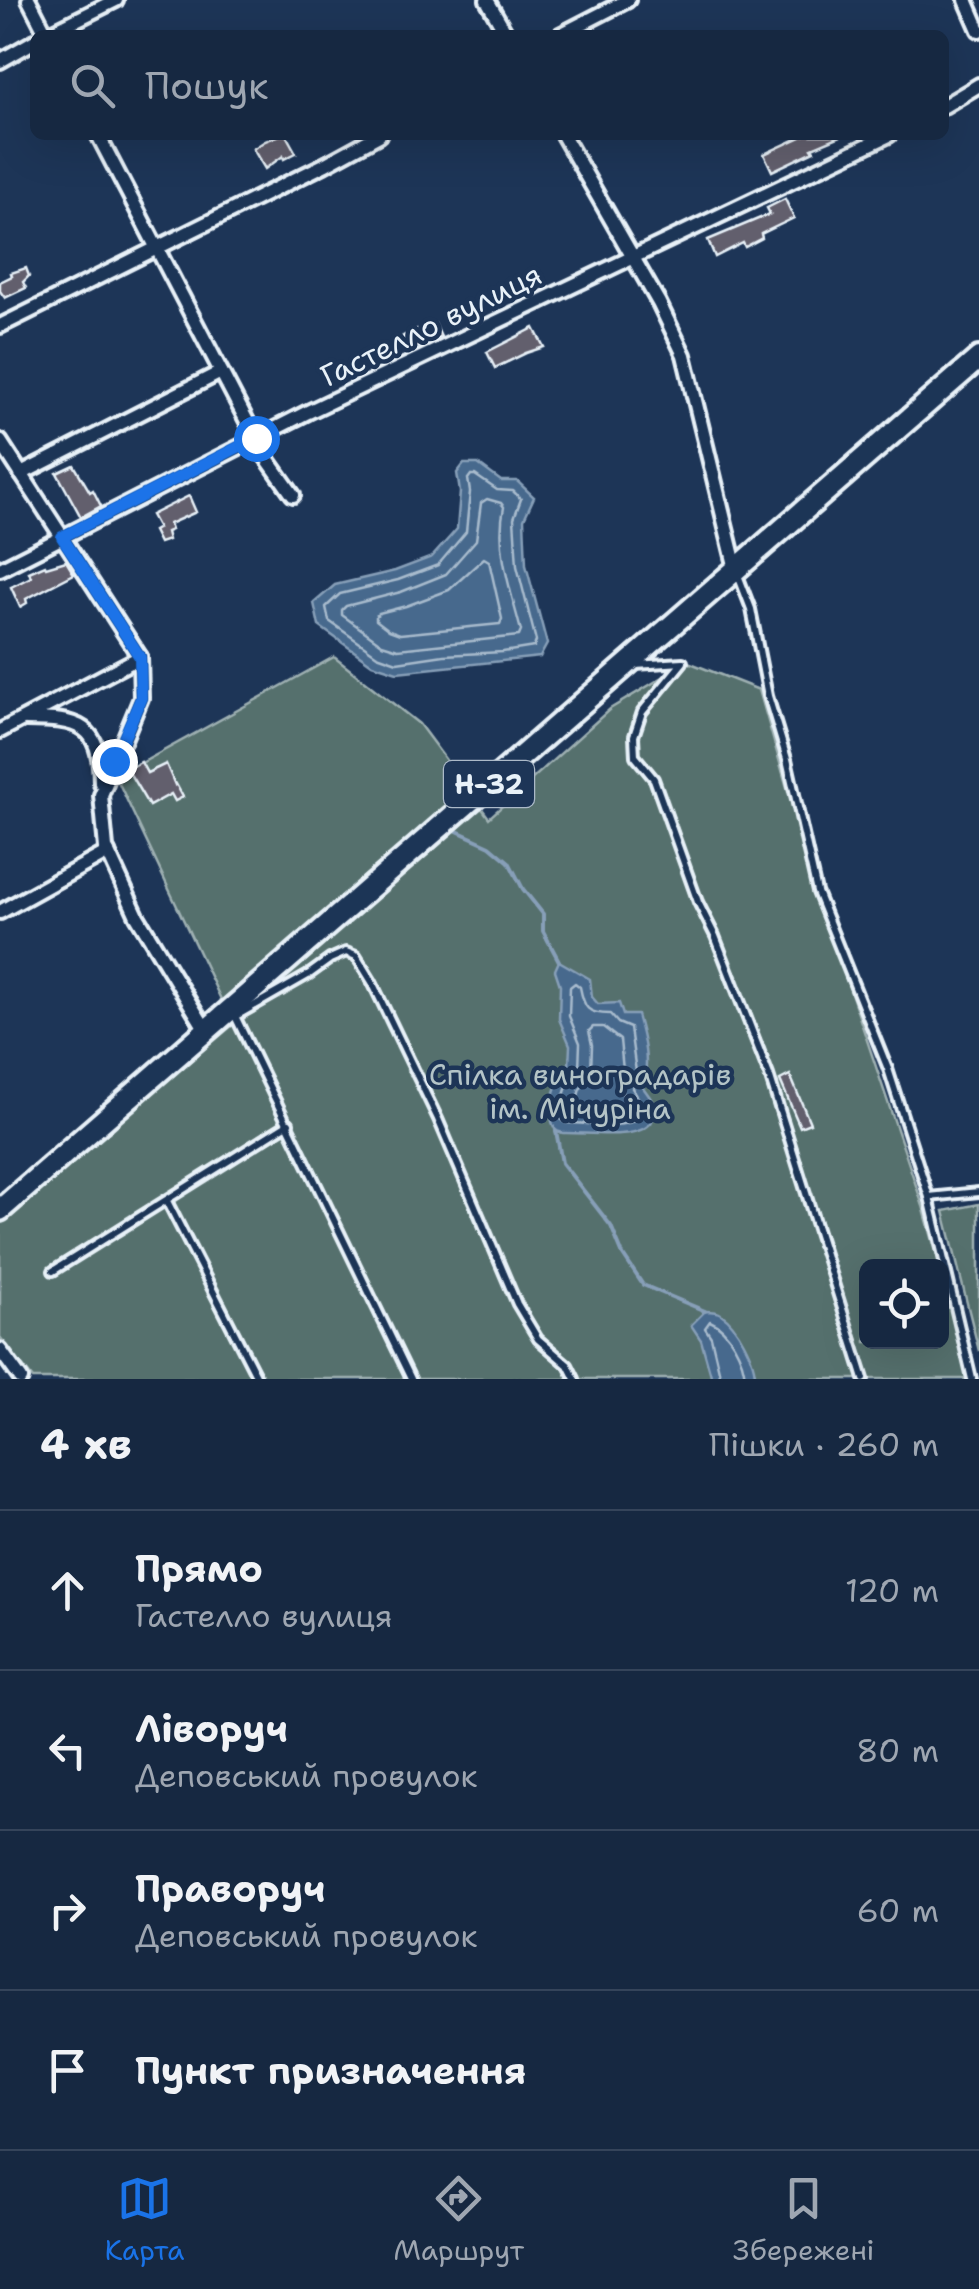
<!DOCTYPE html>
<html lang="uk">
<meta charset="utf-8">
<style>
:root{--surface:#162841;--page:#23344c;--text:#f1f3f6;--muted:#9ea6b1;--line:#35445a;--accent:#1a73e8}
body{margin:0;font-family:"Shantell Sans",sans-serif;background:var(--page);color:var(--text)}
.controls{position:absolute;right:30px;bottom:30px;display:grid;overflow:hidden;border-radius:15px;box-shadow:0 10px 40px #0002}
.controls button{width:90px;height:90px;display:grid;place-items:center;padding:0;border:0;border-bottom:2px solid var(--line);background:var(--surface);color:var(--text);font:50px sans-serif}
.stop{position:absolute;width:30px;height:30px;margin:-22px;border:8px solid #1a73e8;border-radius:50%;background:#fff}
.stop.end{background:#1a73e8;border-color:#fff;box-shadow:0 2px 10px #0008}
.list{margin:0;padding:0;list-style:none}
h2{display:flex;justify-content:space-between;align-items:center;height:130px;margin:0;padding:0 40px;font-size:42px}
h2 small{font-size:32px;font-weight:400;color:var(--muted)}
.list li{display:grid;grid-template-columns:65px 1fr auto;gap:30px;align-items:center;box-sizing:border-box;height:160px;padding:0 40px;border-top:2px solid var(--line)}
.list b{display:block;font-size:38px;white-space:nowrap}
.list p{margin:0;font-size:32px;white-space:nowrap;color:var(--muted)}
.list em{font-size:32px;font-style:normal;color:var(--muted)}
.icon{flex:none;width:55px;height:55px;fill:none;stroke:currentColor;stroke-width:2;stroke-linecap:round;stroke-linejoin:round}
.map{position:relative;flex:none;width:979px;height:1379px;overflow:hidden}
.search{position:absolute;background:var(--surface);box-shadow:0 10px 40px #0002;left:30px;right:30px;top:30px;height:110px;display:flex;align-items:center;gap:25px;box-sizing:border-box;padding:0 35px;border-radius:15px;color:var(--muted);font-size:38px}
.sheet{height:770px;background:var(--surface)}
nav{display:flex;justify-content:space-around;align-items:center;box-sizing:border-box;height:140px;border-top:2px solid var(--line);background:var(--surface);font-size:28px;color:var(--muted)}
nav a{display:grid;justify-items:center;gap:5px}
nav .on{color:var(--accent)}
.map>svg:first-child{display:block}
</style>
<div class="map">
<svg width="979" height="1379" viewBox="0 0 979 1379">
<rect width="100%" height="100%" fill="#1d3557"/>
<filter id="ink" filterUnits="userSpaceOnUse"><feTurbulence type="fractalNoise" baseFrequency=".01" numOctaves="2"/><feDisplacementMap in="SourceGraphic" scale="20" xChannelSelector="R" yChannelSelector="G"/><feConvolveMatrix kernelMatrix="1 2 1 2 8 2 1 2 1" color-interpolation-filters="sRGB"/></filter>
<g filter="url(#ink)">
<g fill="#546f6d" stroke="#9eb0b2" stroke-width="2.5">
<polygon points="334,657 419,724 489,818 610,709 688,662 759,690 817,892 923,1206 940,1266 866,1266 866,1342 942,1342 942,1273 968,1379 33,1379 0,1337 0,1221 233,1025 116,777"/>
<polygon points="979,1204 979,1351 944,1211"/>
</g>
<g fill="#47698d" stroke="#879fb8" stroke-width="2.5">
<polygon points="464,464 478,464 501,481 517,481 534,497 524,519 526,565 547,644 540,657 397,672 372,664 319,626 314,603 335,585 395,571 432,557 457,529 460,492 457,473"/>
<path d="M559 961 590 979 592 997 598 1004 619 1003 623 1015H637C643 1036 651 1065 642 1086L657 1107C655 1112 654 1118 651 1123 636 1141 586 1132 563 1133L556 1131C544 1111 554 1083 569 1067L570 1045 559 1019 560 985 555 970Z"/>
<path d="M705 1311C710 1311 717 1311 721 1314 737 1324 756 1361 755 1379H712L701 1340 691 1325Z"/>
</g>
<g fill="none" stroke-linecap="round" stroke-linejoin="round">
<g stroke="#a8bbcd" stroke-width="2.5">
<polygon points="471,475 475,475 497,490 513,491 521,499 514,518 517,566 536,641 534,647 503,652 444,655 397,662 377,655 329,621 326,607 340,594 398,580 438,565 466,532 470,492 468,479"/>
<path d="M487 499 501 503 504 507C495 548 511 591 521 631L519 636 398 649 382 644 342 615V610L346 606 401 592 446 574 476 540 481 503Z"/>
<polygon points="484,558 489,561 502,619 500,624 400,634 389,630 376,620 376,616 379,613 406,606 449,590"/>
<path d="M575 983 580 987C584 1008 587 1014 610 1014L618 1023 630 1028 636 1072 632 1088 645 1109C635 1134 589 1122 566 1123L561 1119V1105L568 1083 579 1068 580 1043 569 1016 570 987Z"/>
<polygon points="593,1027 603,1027 620,1040 623,1070 620,1088 628,1106 624,1111 579,1110 575,1107 580,1089 588,1080 591,1071 592,1045 589,1031"/>
<path d="M721 1379 711 1337 705 1328 710 1321C729 1329 744 1358 745 1379"/>
</g>
<g stroke="#879fb8" stroke-width="4">
<polyline points="457,831 490,846 509,862 523,889 543,914 543,931 559,961"/>
<polyline points="556,1131 562,1163 611,1226 623,1255 643,1285 705,1311"/>
</g>
</g>
<g fill="#625e6d" stroke="#e8f1f8" stroke-width="2.5">
<polygon points="280,135 286,135 296,153 284,159 283,156 265,169 253,149 265,141"/>
<polygon points="805,135 843,135 812,148 814,151 772,171 764,154"/>
<polygon points="785,199 794,218 761,234 762,238 745,247 743,243 715,257 708,240 770,214 767,208"/>
<polygon points="26,268 29,276 23,282 26,288 5,298 0,291 0,282 12,276 11,273"/>
<polygon points="435,324 441,337 409,351 403,336 417,329 419,332"/>
<polygon points="534,328 544,347 526,353 495,368 487,352"/>
<polygon points="74,465 90,492 93,490 101,506 81,517 57,473"/>
<polygon points="189,496 196,512 169,524 171,530 166,532 168,540 159,543 153,531 158,528 151,515"/>
<polygon points="66,561 74,574 26,599 27,603 20,607 11,587 31,577 29,572 45,565 46,567"/>
<polygon points="141,762 147,773 166,764 175,785 176,784 183,797 175,801 171,794 149,806 127,769"/>
<polygon points="790,1075 810,1123 800,1127 780,1080"/>
</g>
<g fill="none" stroke-linecap="round" stroke-linejoin="round">
<defs>
<g id="service">
<polyline points="738,575 751,609 768,696 787,759 817,892 888,1069 929,1197 972,1379"/>
<polyline points="635,665 683,662 642,712 634,736 635,756 654,779 698,902 715,936 769,1075 864,1379"/>
<polyline points="234,1014 411,1379"/>
<polyline points="236,1016 308,975 330,959 346,952 356,956 372,982 438,1119 517,1304 538,1339 568,1365 575,1379"/>
<polyline points="929,1197 979,1192"/>
<polyline points="167,1201 258,1379"/>
<polyline points="53,1271 289,1123"/>
</g>
<g id="minor">
<polyline points="29,0 47,35"/>
<polyline points="487,0 507,35"/>
<polyline points="966,0 979,30"/>
<polyline points="46,35 116,0"/>
<polyline points="560,35 628,0"/>
<polyline points="0,61 35,41"/>
<polyline points="944,106 979,85"/>
<polyline points="98,135 264,454 293,495"/>
<polyline points="563,135 659,303 684,355 736,569"/>
<polyline points="0,326 324,165 379,135"/>
<polyline points="0,441 140,657 141,698 101,795 106,848 137,916 206,1030"/>
<polyline points="21,474 221,372"/>
<polyline points="0,569 308,412 889,135"/>
<path d="M26 719C79 719 101 724 101 783"/>
<polyline points="0,731 140,657"/>
<polyline points="0,912 108,852"/>
<polyline points="0,1350 21,1379"/>
</g>
<polyline id="primary" points="0,1210 979,358"/>
</defs>
<use href="#service" stroke="#e8f1f8" stroke-width="14"/>
<use href="#minor" stroke="#e8f1f8" stroke-width="20"/>
<use href="#primary" stroke="#e8f1f8" stroke-width="28"/>
<use href="#service" stroke="#1d3557" stroke-width="6"/>
<use href="#minor" stroke="#1d3557" stroke-width="12"/>
<use href="#primary" stroke="#1d3557" stroke-width="20"/>
</g>
</g>
<g fill="none" stroke-linecap="round" stroke-linejoin="round" filter="url(#ink)">
<polyline stroke="#1a73e8" stroke-width="12" points="114,761 141,698 140,657 62,537 256,438"/>
</g>
<g text-anchor="middle" dominant-baseline="central" stroke-width="9" stroke-linejoin="round" paint-order="stroke">
<rect fill="#1d3557" stroke="#abb9c8" stroke-width="2.5" x="444" y="761" width="90" height="46" rx="8"/>
<g font-size="28" font-weight="bold" fill="#e8f1f8">
<text x="489" y="784">Н-32</text>
</g>
<g font-size="30" fill="#e8f1f8" stroke="#1d3557">
<text transform="translate(431 325) rotate(-26)">Гастелло вулиця</text>
</g>
<g font-size="30" fill="#b4c4c7" stroke="#1d3557">
<text x="580" y="1074">Спілка виноградарів<tspan x="580" dy="34">ім. Мічуріна</tspan></text>
</g>
</g>
</svg>
<div class="controls">
<button><svg class="icon" aria-label="locate" viewBox="0 0 24 24"><circle cx="12" cy="12" r="6"/><path d="M12 2v4M12 18v4M2 12h4M18 12h4"/></svg></button>
</div>
<div class="stop" style="left:256px;top:438px"></div>
<div class="stop end" style="left:114px;top:761px"></div>
<div class="search"><svg class="icon" aria-label="search" viewBox="0 0 24 24"><circle cx="10" cy="10" r="6"/><path d="M15 15l6 6"/></svg>Пошук</div>
</div>
<section class="sheet">
<h2>4 хв<small>Пішки · 260 m</small></h2>
<ul class="list">
<li><svg class="icon" aria-label="ahead" viewBox="0 0 24 24"><path d="M12 20V5M6 11l6-6 6 6"/></svg><div><b>Прямо</b><p>Гастелло вулиця</p></div><em>120 m</em></li>
<li><svg class="icon" aria-label="left" viewBox="0 0 24 24"><path d="M17 20v-9H6M10 6l-5 5 5 5"/></svg><div><b>Ліворуч</b><p>Деповський провулок</p></div><em>80 m</em></li>
<li><svg class="icon" aria-label="right" viewBox="0 0 24 24"><path d="M7 20v-9h11M14 6l5 5-5 5"/></svg><div><b>Праворуч</b><p>Деповський провулок</p></div><em>60 m</em></li>
<li><svg class="icon" aria-label="arrive" viewBox="0 0 24 24"><path d="M6 21V4h12l-3 4 3 4H6"/></svg><div><b>Пункт призначення</b></div></li>
</ul>
</section>
<nav>
<a class="on"><svg class="icon" aria-label="map" viewBox="0 0 24 24"><path d="M3 6l6-2 6 2 6-2v14l-6 2-6-2-6 2zM9 4v14M15 6v14"/></svg>Карта</a>
<a><svg class="icon" aria-label="directions" viewBox="0 0 24 24"><path d="M12 3l9 9-9 9-9-9zM9 14v-3h6M13 9l2 2-2 2"/></svg>Маршрут</a>
<a><svg class="icon" aria-label="saved" viewBox="0 0 24 24"><path d="M7 4h10v16l-5-4-5 4z"/></svg>Збережені</a>
</nav>
